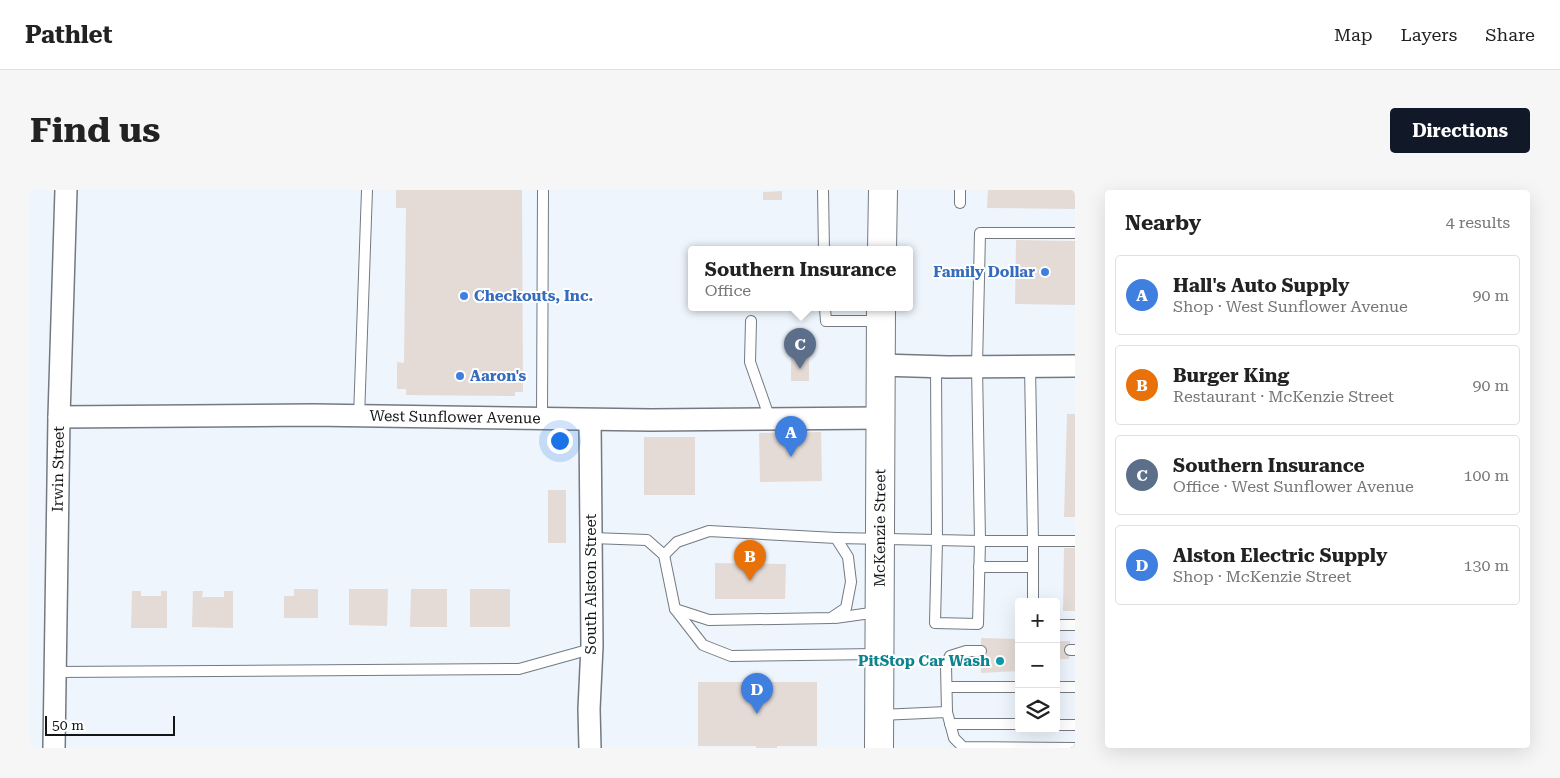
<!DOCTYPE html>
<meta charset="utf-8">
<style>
:root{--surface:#fff;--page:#f6f6f6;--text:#222;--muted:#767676;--line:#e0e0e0;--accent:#111827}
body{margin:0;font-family:"Roboto Serif",serif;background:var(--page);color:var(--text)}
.controls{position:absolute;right:15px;bottom:15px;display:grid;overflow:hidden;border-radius:5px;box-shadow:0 5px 20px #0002}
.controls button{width:45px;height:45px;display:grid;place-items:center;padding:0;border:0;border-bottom:1px solid var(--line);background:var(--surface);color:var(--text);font:25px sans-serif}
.scale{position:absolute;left:15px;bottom:12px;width:130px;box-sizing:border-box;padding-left:5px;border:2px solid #131517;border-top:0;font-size:14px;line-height:18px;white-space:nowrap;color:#131517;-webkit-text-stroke:4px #fff;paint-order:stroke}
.you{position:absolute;left:529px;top:250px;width:18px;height:18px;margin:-12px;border:4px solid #fff;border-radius:50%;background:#1a73e8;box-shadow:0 0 0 8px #1a73e833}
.badge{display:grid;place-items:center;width:32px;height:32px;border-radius:50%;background:var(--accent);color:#fff;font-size:16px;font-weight:700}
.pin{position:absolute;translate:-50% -41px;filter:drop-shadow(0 1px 2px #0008)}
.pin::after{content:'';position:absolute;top:26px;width:18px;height:15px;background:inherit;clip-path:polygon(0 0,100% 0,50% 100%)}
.popup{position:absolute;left:658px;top:56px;width:225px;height:65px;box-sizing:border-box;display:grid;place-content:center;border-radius:5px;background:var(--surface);filter:drop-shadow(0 1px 4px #0005);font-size:16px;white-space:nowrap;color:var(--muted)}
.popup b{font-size:19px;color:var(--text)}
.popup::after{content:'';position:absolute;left:50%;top:100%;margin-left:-10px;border:10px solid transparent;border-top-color:var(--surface)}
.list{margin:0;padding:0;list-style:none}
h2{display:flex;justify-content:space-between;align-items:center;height:65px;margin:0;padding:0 20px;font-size:21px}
h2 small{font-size:16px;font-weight:400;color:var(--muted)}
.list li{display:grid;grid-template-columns:32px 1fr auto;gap:15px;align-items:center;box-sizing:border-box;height:80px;margin:0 10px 10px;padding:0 10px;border:1px solid var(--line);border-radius:5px}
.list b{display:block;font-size:19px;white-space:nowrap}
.list p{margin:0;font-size:16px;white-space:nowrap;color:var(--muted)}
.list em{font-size:16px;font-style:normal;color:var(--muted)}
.icon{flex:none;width:28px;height:28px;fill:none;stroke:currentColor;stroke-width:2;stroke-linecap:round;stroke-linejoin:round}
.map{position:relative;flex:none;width:1045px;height:558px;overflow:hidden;border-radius:5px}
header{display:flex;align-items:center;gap:30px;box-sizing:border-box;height:70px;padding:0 25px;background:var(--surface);border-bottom:1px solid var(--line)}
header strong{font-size:24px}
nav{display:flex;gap:28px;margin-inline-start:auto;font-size:18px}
.intro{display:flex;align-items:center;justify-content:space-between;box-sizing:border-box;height:120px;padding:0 30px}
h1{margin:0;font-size:35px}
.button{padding:12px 22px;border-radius:5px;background:var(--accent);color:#fff;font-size:18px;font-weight:700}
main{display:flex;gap:30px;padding:0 30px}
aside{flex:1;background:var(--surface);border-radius:5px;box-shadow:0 5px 20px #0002}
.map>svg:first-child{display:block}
</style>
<header>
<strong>Pathlet</strong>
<nav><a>Map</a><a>Layers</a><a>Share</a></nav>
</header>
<div class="intro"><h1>Find us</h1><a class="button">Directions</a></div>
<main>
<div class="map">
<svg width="1045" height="558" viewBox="0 0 1045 558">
<rect width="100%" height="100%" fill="#eef5fc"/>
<g fill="#e4dbd7">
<polygon points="366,0 492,0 493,202 485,202 485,206 376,205 376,199 367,199 367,172 374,173 376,18 366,18"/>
<polygon points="958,0 1045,0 1045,19 957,18"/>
<polygon points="752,1 752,10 733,10 733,2"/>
<polygon points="986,50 1045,51 1045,115 985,114"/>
<rect x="761" y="167" width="18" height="24"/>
<polygon points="1037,224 1045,224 1045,327 1034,327"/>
<polygon points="791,242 792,291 730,292 729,243"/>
<rect x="614" y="247" width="51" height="58"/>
<rect x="518" y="300" width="18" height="53"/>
<polygon points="1034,358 1045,358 1045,421 1033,421"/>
<polygon points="685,373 756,374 755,409 685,409"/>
<polygon points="264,399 288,399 288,428 254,428 254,406 264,406"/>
<polygon points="319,399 358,399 357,436 319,435"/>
<polygon points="381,399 417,399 417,437 380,437"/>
<rect x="440" y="399" width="40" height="38"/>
<polygon points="102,401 111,401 111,406 131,406 131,401 137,401 137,438 101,438"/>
<polygon points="163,401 173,401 172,407 194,407 194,401 203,401 203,438 162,437"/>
<polygon points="951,448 989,449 989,481 951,483"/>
<polygon points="1026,451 1040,451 1039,469 1026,469"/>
<polygon points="668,492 787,492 787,556 747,556 747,558 726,558 726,556 668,556"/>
</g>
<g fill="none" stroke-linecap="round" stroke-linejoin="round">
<defs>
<g id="lane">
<polyline points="793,0 794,60"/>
<polyline points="930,0 930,13"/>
<polyline points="795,118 796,131 849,131"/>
<polyline points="721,131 720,172 740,229"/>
<polyline points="906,176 907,350 950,351 947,176 950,43 1045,43"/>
<polyline points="1000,176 1003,351 1003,412"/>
<polyline points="329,227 337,0"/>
<polyline points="512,229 513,0"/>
<polyline points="562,348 617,350 634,365 645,419 673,455 701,466 848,464"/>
<polyline points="806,348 907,350 905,433 948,434 950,351 1045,351"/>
<polyline points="634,365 647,352 679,341 806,348 818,367 821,392 816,418 801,428 679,430 645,419"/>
<polyline points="949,377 1003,377"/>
<polyline points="805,428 848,422"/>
<polyline points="1026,435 1045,435"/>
<polyline points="1040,460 1045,460"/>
<polyline points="26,482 489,479 561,459"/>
<polyline points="917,497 989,497"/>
<polyline points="1026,497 1045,497"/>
<polyline points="917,522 916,475 920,466 936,461 951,461"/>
<polyline points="850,525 917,522 924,548 933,557 1045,558"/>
<polyline points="920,534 989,534"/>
<polyline points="1026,535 1045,535"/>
</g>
<g id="street">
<polyline points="850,175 918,177 1045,176"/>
<path id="s1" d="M29 227 283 225 621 230 850 228"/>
<path id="s2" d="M24 558 29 227 36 0"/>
<polyline points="560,558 559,519 562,456 560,230"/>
</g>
<g id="primary">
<polyline points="852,60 853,0"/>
<path id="s3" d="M849 558 851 118"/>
</g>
</defs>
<use href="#lane" stroke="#747a80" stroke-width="12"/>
<use href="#street" stroke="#747a80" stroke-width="24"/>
<use href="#primary" stroke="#747a80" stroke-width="30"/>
<use href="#lane" stroke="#fff" stroke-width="10"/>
<use href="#street" stroke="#fff" stroke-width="21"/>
<use href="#primary" stroke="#fff" stroke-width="28"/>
</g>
<g fill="#3f7fe0" stroke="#fff" stroke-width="2">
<circle cx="1015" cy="82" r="5"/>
<circle cx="434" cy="106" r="5"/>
<circle cx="430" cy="186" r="5"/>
</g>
<circle fill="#0f9aa8" stroke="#fff" stroke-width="2" cx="970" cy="471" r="5"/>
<g text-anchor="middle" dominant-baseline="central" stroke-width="4" stroke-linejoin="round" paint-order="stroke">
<g font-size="15" font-weight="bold" fill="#366cbe" stroke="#fff" text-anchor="start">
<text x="1005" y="82" text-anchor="end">Family Dollar</text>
<text x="444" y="106">Checkouts, Inc.</text>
<text x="440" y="186">Aaron's</text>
</g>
<g font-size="15" fill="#131517" stroke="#fff">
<text stroke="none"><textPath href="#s1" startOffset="396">West Sunflower Avenue</textPath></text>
<text stroke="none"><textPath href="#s2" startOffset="279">Irwin Street</textPath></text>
<text stroke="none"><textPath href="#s3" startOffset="220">McKenzie Street</textPath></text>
<text transform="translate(561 394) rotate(-90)">South Alston Street</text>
</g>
<g font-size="15" font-weight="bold" fill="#0d838f" stroke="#fff" text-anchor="end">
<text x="960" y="471">PitStop Car Wash</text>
</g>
</g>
</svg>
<div class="controls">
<button>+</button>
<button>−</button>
<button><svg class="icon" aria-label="layers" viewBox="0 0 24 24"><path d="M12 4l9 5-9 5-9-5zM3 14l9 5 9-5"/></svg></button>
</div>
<div class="scale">50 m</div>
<div class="you"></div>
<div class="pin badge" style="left:761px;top:267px;background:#3f7fe0">A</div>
<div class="pin badge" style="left:720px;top:391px;background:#e8710a">B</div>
<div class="pin badge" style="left:770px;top:179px;background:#5c6f8a">C</div>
<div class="popup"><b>Southern Insurance</b>Office</div>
<div class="pin badge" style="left:727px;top:524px;background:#3f7fe0">D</div>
</div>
<aside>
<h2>Nearby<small>4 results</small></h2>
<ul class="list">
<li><span class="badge" style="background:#3f7fe0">A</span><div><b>Hall's Auto Supply</b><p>Shop · West Sunflower Avenue</p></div><em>90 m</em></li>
<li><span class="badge" style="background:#e8710a">B</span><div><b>Burger King</b><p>Restaurant · McKenzie Street</p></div><em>90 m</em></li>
<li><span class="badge" style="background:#5c6f8a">C</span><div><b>Southern Insurance</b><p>Office · West Sunflower Avenue</p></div><em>100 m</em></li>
<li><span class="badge" style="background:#3f7fe0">D</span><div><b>Alston Electric Supply</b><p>Shop · McKenzie Street</p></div><em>130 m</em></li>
</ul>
</aside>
</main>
